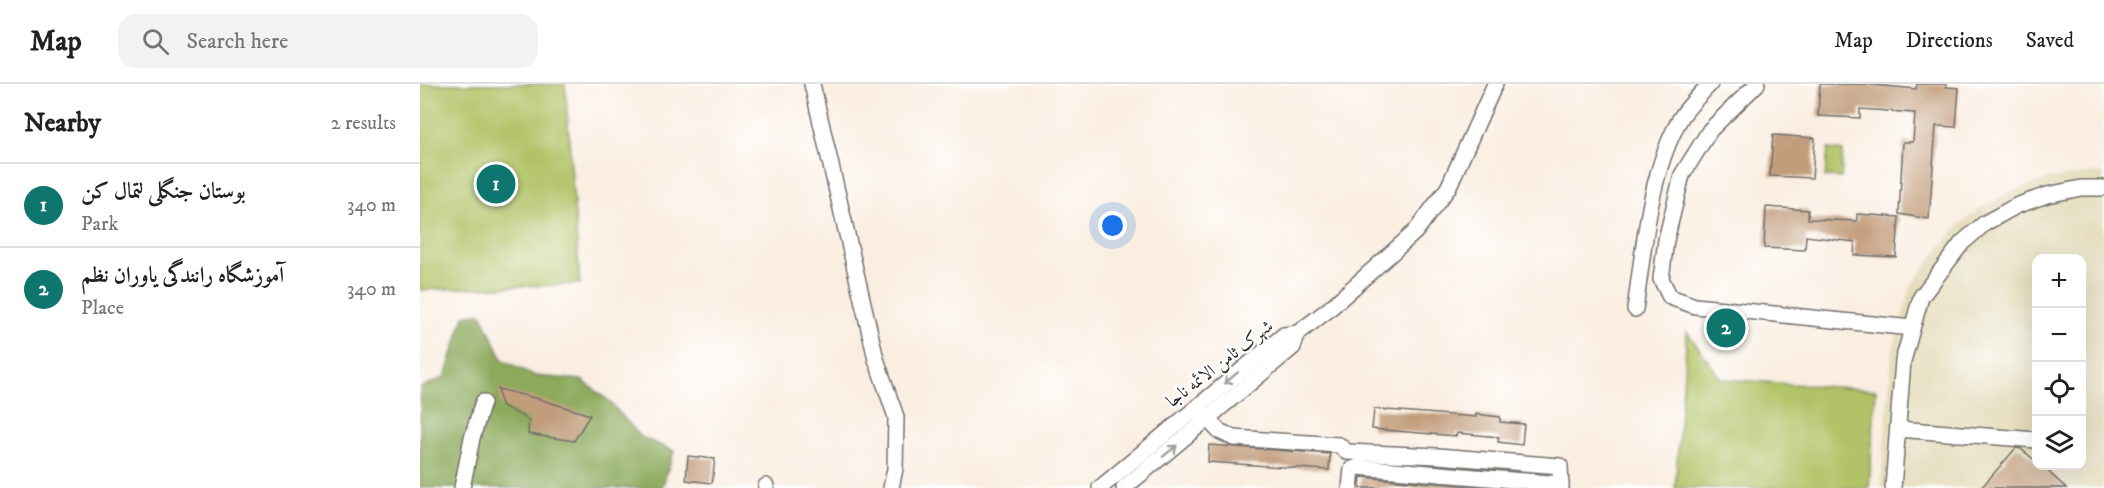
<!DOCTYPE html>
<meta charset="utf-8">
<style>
:root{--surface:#fff;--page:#f2f2f2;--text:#202124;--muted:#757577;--line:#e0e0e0;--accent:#0f766e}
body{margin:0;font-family:"IM FELL DW Pica",Amiri,serif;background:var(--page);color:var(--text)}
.controls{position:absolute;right:18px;bottom:18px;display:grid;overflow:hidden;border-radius:12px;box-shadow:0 6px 24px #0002}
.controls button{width:54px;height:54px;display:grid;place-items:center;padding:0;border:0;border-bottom:2px solid var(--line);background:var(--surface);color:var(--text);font:30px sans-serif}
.you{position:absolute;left:693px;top:142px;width:21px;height:21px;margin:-15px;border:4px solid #fff;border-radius:50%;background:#1a73e8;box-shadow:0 0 0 9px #1a73e833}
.badge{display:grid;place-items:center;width:39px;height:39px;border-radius:50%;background:var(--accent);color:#fff;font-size:20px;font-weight:700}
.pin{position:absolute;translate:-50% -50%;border:3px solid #fff;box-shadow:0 2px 6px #0006}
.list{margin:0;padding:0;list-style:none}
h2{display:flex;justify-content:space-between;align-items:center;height:78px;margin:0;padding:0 24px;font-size:26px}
h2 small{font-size:20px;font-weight:400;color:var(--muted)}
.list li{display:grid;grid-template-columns:39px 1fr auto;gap:18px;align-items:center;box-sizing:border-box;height:84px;padding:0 24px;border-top:2px solid var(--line)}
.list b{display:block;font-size:22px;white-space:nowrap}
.list p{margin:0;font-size:20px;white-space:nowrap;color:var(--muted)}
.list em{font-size:20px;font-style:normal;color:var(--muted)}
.icon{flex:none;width:33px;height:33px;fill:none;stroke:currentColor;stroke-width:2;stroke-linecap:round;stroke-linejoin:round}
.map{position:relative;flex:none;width:1684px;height:404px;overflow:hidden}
header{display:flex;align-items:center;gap:36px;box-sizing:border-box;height:84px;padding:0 30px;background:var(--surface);border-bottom:2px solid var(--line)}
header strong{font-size:28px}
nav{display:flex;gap:33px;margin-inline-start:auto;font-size:21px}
.search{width:420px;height:54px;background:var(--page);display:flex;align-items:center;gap:15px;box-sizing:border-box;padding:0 21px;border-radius:18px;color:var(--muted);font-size:22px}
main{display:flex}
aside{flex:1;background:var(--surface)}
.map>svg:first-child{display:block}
</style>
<header>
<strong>Map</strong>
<div class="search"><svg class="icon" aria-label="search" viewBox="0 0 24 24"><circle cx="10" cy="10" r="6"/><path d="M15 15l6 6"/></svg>Search here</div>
<nav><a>Map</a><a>Directions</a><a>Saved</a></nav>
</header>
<main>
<aside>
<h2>Nearby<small>2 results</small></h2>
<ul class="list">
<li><span class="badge">1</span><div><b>بوستان جنگلی لتمال کن</b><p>Park</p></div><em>340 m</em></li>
<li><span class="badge">2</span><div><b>آموزشگاه رانندگی یاوران نظم</b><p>Place</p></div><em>340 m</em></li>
</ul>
</aside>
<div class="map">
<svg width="1684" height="404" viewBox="0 0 1684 404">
<rect width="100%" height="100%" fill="#fff"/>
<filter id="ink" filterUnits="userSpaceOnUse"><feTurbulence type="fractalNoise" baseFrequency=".0167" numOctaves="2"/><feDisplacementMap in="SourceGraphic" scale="12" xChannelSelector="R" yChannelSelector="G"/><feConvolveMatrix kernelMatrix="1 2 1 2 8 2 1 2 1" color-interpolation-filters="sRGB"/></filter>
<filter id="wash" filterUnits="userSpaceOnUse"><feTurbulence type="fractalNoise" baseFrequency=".008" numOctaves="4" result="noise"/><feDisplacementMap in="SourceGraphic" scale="24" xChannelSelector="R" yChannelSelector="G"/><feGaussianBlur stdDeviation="1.35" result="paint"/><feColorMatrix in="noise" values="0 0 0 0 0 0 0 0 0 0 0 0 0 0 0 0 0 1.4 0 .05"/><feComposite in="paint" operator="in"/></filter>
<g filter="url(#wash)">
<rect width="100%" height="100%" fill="#faeee1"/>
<path fill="#e4dbba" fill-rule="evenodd" d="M1684 89V404H1461L1472 268 1492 200 1534 146 1559 125 1575 116 1592 107 1629 95 1663 90ZM1616 174H1662V382H1616Z"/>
<g fill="#b1c366" stroke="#6e7748" stroke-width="1.5">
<polygon points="0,0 145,0 160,200 0,206"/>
<polygon points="1408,65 1423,67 1421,94 1405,93"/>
<polygon points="1267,248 1301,295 1456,306 1449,404 1255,404"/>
</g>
<polygon fill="#8ca95b" stroke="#5c6a43" stroke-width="1.5" points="61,229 83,276 115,292 162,296 188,316 221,353 254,367 242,404 0,404 0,304 25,293 44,232"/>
<g id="blocks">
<g fill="#c29d7c">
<polygon points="1400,0 1442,0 1496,5 1497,0 1527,0 1526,3 1539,4 1536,43 1516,42 1509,135 1479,130 1483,58 1493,58 1495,29 1440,25 1440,34 1398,32"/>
<polygon points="1353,51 1395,54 1392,94 1350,92"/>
<polygon points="1346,123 1388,126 1388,135 1437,137 1437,130 1479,133 1476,173 1434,171 1435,158 1386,152 1385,166 1344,164"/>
<polygon points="1295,234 1318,236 1316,256 1293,255"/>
<polygon points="78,305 119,315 170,331 154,357 108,350 109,336 81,321"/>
<polygon points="954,325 1056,333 1056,330 1080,333 1080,338 1104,340 1102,361 1078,358 1079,353 1037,349 1036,352 952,345"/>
<polygon points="789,361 910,370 909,386 788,378"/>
<polygon points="1596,364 1601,365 1617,378 1617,381 1621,381 1646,404 1561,404"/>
<polygon points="268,372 295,375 292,399 266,396"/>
<polygon points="941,393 1072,404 940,404"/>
</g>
</g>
</g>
<g filter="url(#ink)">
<use href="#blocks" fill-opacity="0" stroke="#736f6b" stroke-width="1.5"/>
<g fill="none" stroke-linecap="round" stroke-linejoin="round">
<defs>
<g id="minor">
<polyline points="392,0 456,275 476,333 475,385 471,404"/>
<polyline points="1337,0 1290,46 1262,91 1246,156 1241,195 1250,213 1275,222 1492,244"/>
<path d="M1215 225C1224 164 1229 90 1260 35 1267 23 1280 11 1290 0"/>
<polyline points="878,249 908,226 995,148 1028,104 1075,0"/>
<polyline points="782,329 799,347 814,354 919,361 927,368 1018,372 1140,382 1141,404"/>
<polyline points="1478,345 1616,356"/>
<polyline points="42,404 52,354 63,318"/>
<polyline points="346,404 346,402"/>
<polyline points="680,404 864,251 878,249 873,263 704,404"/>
<polyline points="930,404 932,385 938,383 1141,400"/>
<polyline points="1473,404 1483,277 1501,213 1542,159 1565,139 1578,132 1596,122 1627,111 1661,104 1684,104"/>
</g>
</defs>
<use href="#minor" stroke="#736f6b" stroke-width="18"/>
<use href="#minor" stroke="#fff" stroke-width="15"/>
</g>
<defs><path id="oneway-shaft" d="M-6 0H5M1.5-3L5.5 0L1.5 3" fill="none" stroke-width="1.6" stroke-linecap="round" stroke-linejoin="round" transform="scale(1.5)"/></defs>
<g stroke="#a0a0a0">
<use href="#oneway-shaft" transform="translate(811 294) rotate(141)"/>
<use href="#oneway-shaft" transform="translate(750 367) rotate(-39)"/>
</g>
</g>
<g text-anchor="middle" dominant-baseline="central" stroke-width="4.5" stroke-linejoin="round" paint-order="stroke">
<g font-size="18" fill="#2b2b2b" stroke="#fff">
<text transform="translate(800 280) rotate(-38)">شهرک ثامن الائمه ناجا</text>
</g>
</g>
</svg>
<div class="controls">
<button>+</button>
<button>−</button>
<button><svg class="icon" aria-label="locate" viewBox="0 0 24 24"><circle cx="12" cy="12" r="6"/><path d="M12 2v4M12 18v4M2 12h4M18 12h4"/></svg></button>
<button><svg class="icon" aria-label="layers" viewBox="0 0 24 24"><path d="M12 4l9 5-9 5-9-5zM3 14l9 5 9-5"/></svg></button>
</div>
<div class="you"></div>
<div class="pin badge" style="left:76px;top:100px">1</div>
<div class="pin badge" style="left:1306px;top:244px">2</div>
</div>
</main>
